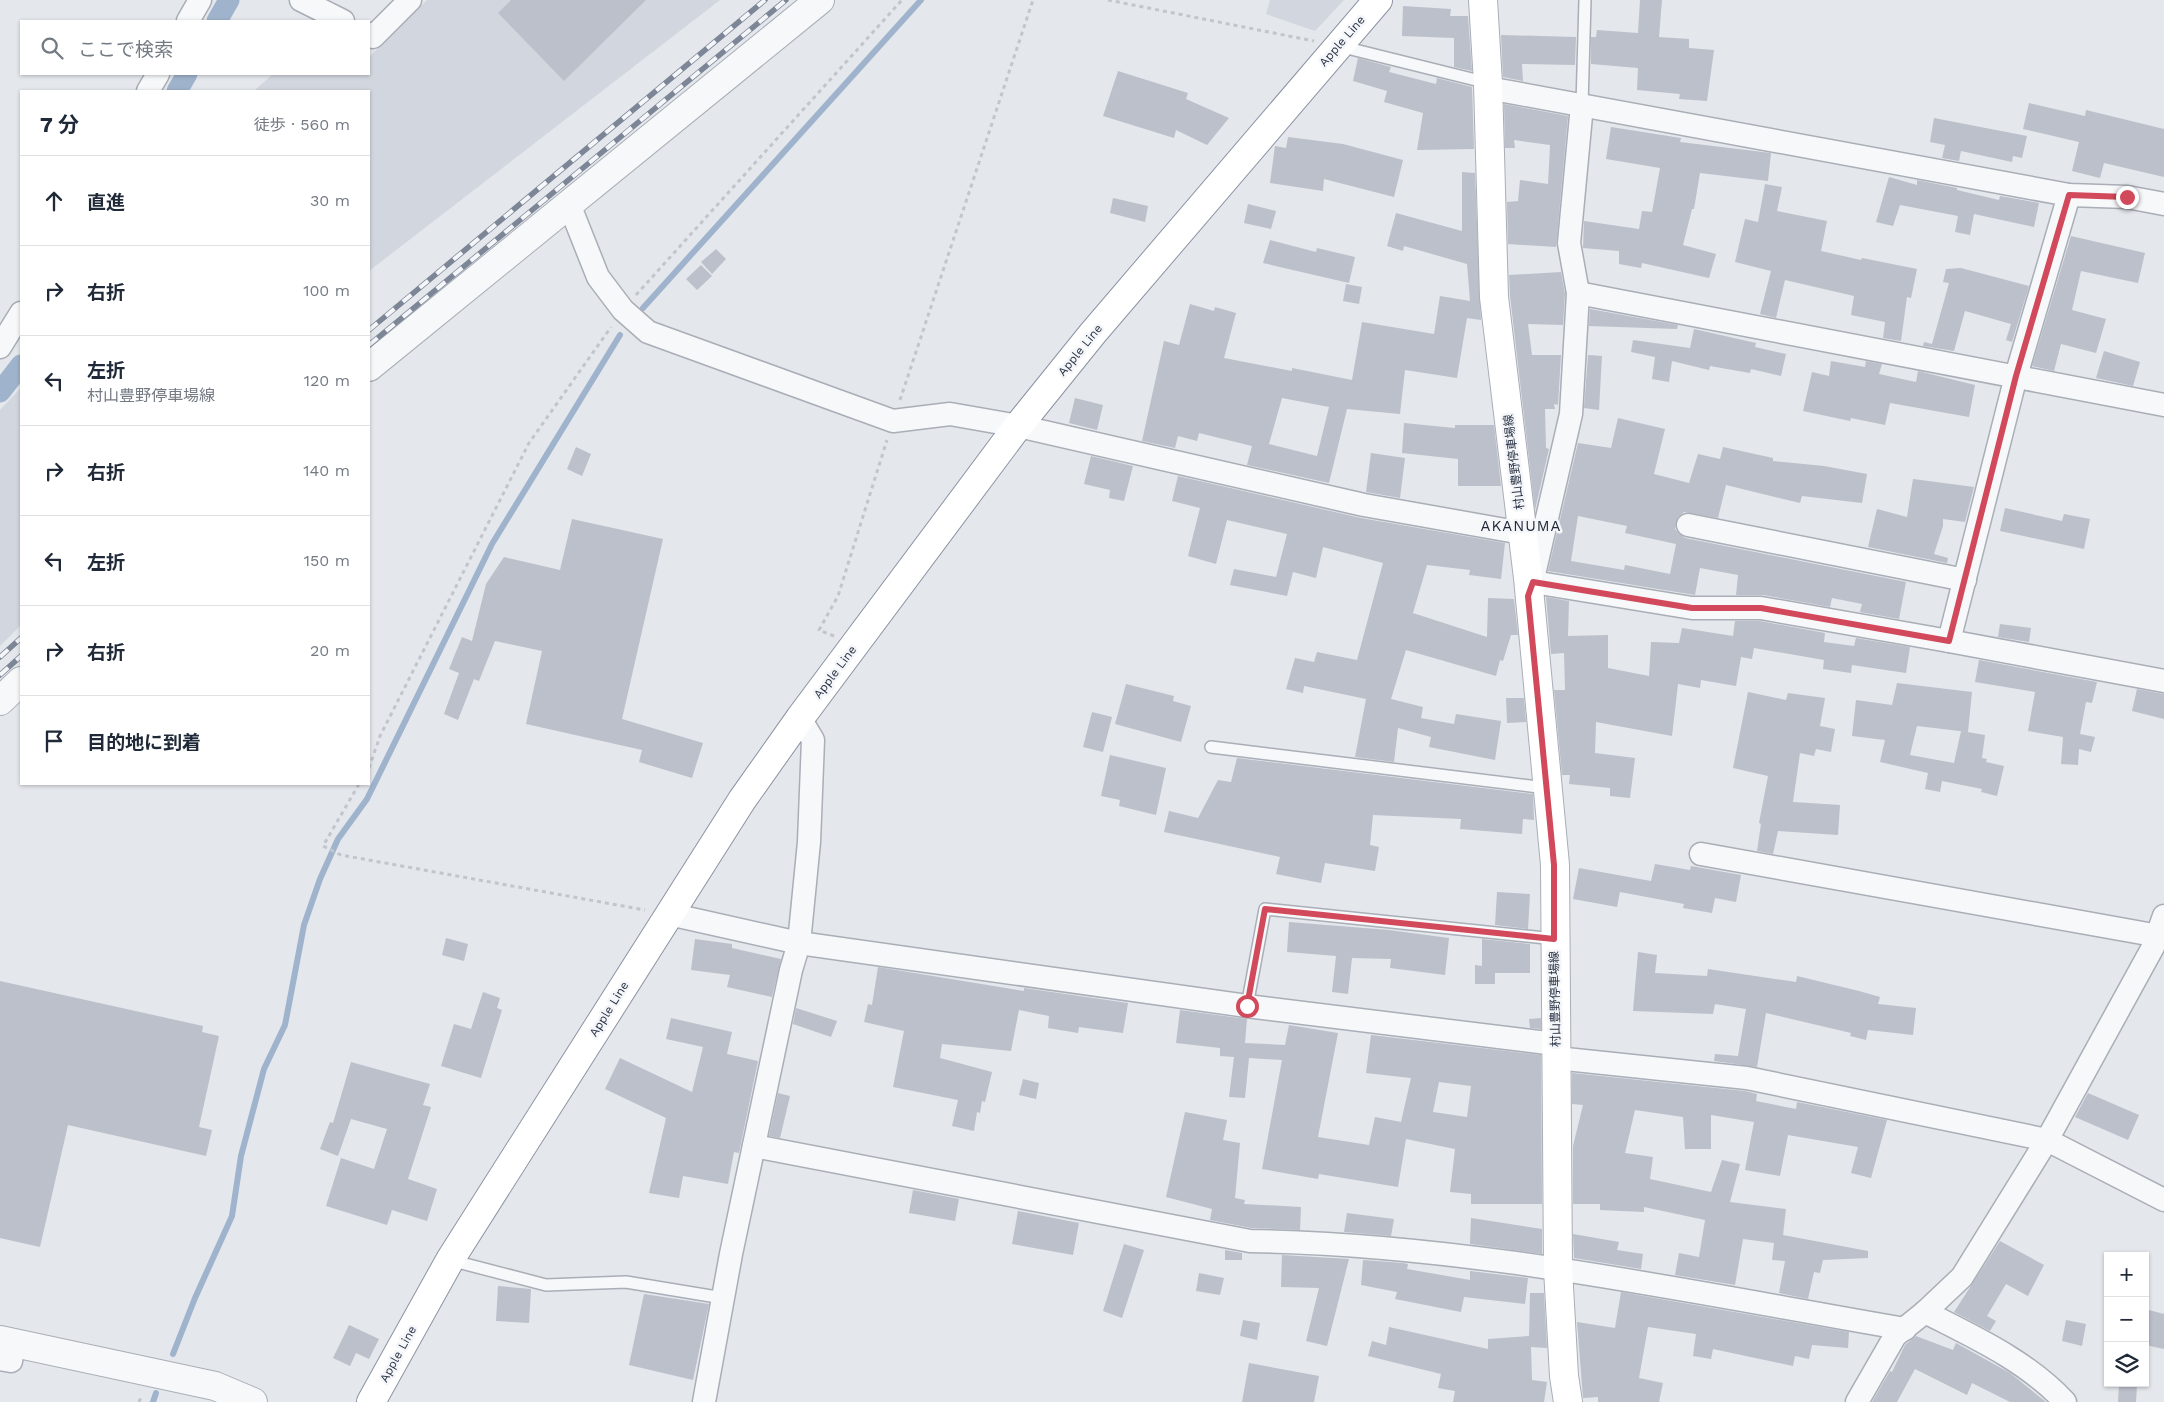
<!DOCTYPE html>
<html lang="ja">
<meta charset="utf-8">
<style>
:root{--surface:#fff;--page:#f6f6f7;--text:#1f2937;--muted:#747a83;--line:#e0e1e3}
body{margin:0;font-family:"Work Sans","Noto Sans JP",sans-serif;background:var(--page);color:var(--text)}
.controls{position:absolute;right:15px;bottom:15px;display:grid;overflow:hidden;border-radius:0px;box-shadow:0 1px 4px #0004}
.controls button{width:45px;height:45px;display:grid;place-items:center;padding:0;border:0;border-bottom:1px solid var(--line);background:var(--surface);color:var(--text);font:25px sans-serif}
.stop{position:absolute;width:15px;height:15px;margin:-11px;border:4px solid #d1495b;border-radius:50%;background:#fff}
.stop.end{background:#d1495b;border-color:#fff;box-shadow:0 1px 5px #0008}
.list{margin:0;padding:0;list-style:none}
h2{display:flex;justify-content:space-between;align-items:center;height:65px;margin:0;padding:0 20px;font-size:21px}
h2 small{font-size:16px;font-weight:400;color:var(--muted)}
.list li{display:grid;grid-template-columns:32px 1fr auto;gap:15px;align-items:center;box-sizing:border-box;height:90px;padding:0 20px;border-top:1px solid var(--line)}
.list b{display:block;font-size:19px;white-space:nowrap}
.list p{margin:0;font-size:16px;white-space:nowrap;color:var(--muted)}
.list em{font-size:16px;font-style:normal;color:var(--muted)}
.icon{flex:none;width:28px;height:28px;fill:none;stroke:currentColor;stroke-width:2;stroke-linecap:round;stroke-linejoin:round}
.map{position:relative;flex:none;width:2164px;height:1402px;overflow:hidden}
.search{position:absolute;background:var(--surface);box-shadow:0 1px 4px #0004;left:20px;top:20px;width:350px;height:55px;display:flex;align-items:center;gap:12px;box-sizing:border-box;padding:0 18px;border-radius:0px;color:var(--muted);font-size:19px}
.panel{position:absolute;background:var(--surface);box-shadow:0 1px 4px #0004;left:20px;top:90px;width:350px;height:695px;border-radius:0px}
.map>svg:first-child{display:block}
</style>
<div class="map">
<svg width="2164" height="1402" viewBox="0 0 2164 1402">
<rect width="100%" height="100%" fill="#e4e7ec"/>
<g fill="#d2d6de">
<polygon points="427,0 720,0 369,271 369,91 254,91 273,74 369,74 369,57"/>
<polygon points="1270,0 1344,0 1315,31 1266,14"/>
<polygon points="21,388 21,625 0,646 0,410"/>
</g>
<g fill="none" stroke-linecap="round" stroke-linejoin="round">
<g stroke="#9fb4cc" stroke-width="6">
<polyline points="643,308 921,0"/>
<polyline points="173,1354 195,1298 232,1216 241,1156 264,1069 285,1025 304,925 320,879 338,839 367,799 492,544 620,335"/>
<polyline points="153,1402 156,1393"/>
</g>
<g stroke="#9fb4cc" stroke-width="21">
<polyline points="217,21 229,0"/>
<polyline points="177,91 187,74"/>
<polyline points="0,392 21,365"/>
</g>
</g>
<g fill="#bbc0ca" fill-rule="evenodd">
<polygon points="511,0 646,0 564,81 498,13"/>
<polygon points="1640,0 1662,0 1659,37 1689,39 1689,48 1714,50 1707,101 1679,99 1680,94 1637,90 1638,68 1591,64 1591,37 1596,37 1597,30 1638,33"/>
<polygon points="1403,6 1451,9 1450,16 1468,16 1472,71 1454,67 1454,38 1402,36"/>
<polygon points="1501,35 1576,37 1575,65 1522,64 1523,81 1503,77"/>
<polygon points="1358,58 1391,67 1389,72 1436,84 1437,78 1472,87 1474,149 1417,150 1423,113 1384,102 1387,91 1353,81"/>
<polygon points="1118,71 1188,93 1186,99 1229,118 1207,145 1176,130 1174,138 1103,116"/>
<polygon points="2029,103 2085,116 2086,110 2164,129 2164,177 2104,163 2100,178 2072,171 2079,142 2023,129"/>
<polygon points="1504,104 1568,116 1556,247 1508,244 1507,202 1518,201 1520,180 1548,184 1550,145 1514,140 1515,148 1505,148"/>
<polygon points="1934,118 2027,136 2022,158 2013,156 2012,162 1961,151 1959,161 1942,158 1945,145 1930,142"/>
<polygon points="1611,127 1681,138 1680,142 1771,153 1768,181 1700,173 1694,209 1692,209 1683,245 1716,254 1709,278 1642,263 1641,268 1619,264 1619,251 1583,248 1584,221 1639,229 1642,211 1652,212 1660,168 1606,159"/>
<polygon points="1288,137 1343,144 1403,160 1394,197 1324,179 1323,191 1270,183 1275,146 1286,148"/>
<path d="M1462 172 1475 173 1481 320 1467 318 1457 378 1405 370 1400 414 1347 409 1329 483 1247 465 1252 446 1199 433 1197 441 1178 436 1175 448 1142 441 1164 341 1179 345 1190 304 1214 311 1215 307 1236 313 1224 358 1292 371V368L1352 380 1362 322 1434 334 1440 296 1470 301 1467 264 1404 246 1403 251 1387 246 1396 213 1462 231ZM1282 398 1329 407 1317 456 1269 444Z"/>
<polygon points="1889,177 1917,185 1917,180 1957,188 1957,190 1999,200 2000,196 2039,203 2034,227 1974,214 1970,235 1955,232 1958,216 1900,205 1893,226 1876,222"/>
<polygon points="1765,184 1782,187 1777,211 1827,221 1821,251 1861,260 1862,258 1917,269 1911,298 1907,297 1901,341 1883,338 1885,322 1851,315 1854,296 1785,280 1776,318 1760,314 1771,271 1735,262 1745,219 1758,222"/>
<polygon points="1113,198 1148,206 1145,222 1110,213"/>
<polygon points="1248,204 1276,211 1271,229 1244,223"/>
<polygon points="2071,236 2145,253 2138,283 2081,271 2072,310 2106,319 2096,353 2061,344 2054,371 2032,366"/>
<polygon points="1270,240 1316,252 1317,248 1355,257 1349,283 1263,263"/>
<polygon points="716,249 726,259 712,274 701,262"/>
<polygon points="701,265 712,276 697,290 686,279"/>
<polygon points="1961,268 2029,286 2012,342 2006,340 2011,324 1965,311 1954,351 1923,346 1924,342 1932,344 1949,283 1943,282 1946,269"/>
<polygon points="1561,272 1565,294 1563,325 1528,324 1532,355 1561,355 1558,405 1554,404 1555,409 1545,409 1546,448 1549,449 1535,510 1510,296 1509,275"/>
<polygon points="1346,284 1362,287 1359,304 1343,301"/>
<polygon points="1590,309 1678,325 1677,329 1589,326"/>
<polygon points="1694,329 1756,343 1755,347 1786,354 1781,376 1751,369 1750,373 1710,366 1709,370 1672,361 1669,382 1652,379 1655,357 1631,352 1633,340 1690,348"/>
<polygon points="2104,351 2140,362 2133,386 2096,378"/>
<polygon points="1588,355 1602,356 1599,410 1584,408"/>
<polygon points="1831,361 1865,367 1866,361 1882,364 1879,374 1916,382 1918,371 1975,385 1969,417 1890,403 1885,425 1851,418 1850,421 1803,411 1812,372 1829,376"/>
<polygon points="1075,398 1103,405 1097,430 1069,423"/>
<path d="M1618 418 1665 429 1654 474 1689 483 1698 454 1720 459 1723 447 1773 458V461L1824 466 1867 474 1862 503 1802 496 1800 503 1726 485 1718 518 1684 512 1678 517 1675 529 1679 534 1685 538 1906 582 1899 619 1860 612 1862 604 1832 598 1830 607 1763 595H1736L1738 575 1700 568 1695 595 1548 571 1578 443 1611 448ZM1578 516 1627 526 1625 533 1676 544 1670 574 1625 565 1624 570 1571 561Z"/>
<polygon points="1404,423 1455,428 1455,425 1494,425 1501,486 1458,486 1458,459 1402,453"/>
<polygon points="576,447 591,454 582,476 567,469"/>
<polygon points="1371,453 1405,458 1400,498 1366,492"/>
<polygon points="1091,456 1133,466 1124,501 1109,498 1110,490 1084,484"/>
<polygon points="1178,476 1361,518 1505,543 1501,579 1469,575 1470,570 1427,565 1413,613 1487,637 1488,598 1514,599 1518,635 1511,635 1503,661 1500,660 1496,676 1406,650 1391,699 1423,707 1421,718 1454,724 1456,714 1501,721 1495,760 1429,747 1431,737 1398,728 1394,762 1355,757 1366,699 1304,686 1303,693 1286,689 1295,658 1314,662 1317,652 1357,660 1383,563 1323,547 1316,578 1293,572 1287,596 1230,585 1234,569 1276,577 1287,534 1227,520 1216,564 1188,556 1200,508 1172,501"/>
<polygon points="1913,479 1974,487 1965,522 1943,519 1943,526 1934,554 1948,558 1947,563 1868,547 1877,509 1907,517"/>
<polygon points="2005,508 2062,521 2064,514 2090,519 2084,549 2000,531"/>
<polygon points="572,519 663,539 622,719 703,743 692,778 639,762 642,750 526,724 542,651 495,641 479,681 474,679 458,720 444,714 459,673 449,669 462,637 472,641 486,584 504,557 560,570"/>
<polygon points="1546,597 1569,601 1568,636 1608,635 1608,668 1649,676 1651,642 1679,643 1682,628 1733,636 1735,621 1760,621 1825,633 1824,642 1854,646 1856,638 1910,647 1906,673 1852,665 1851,673 1823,669 1824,660 1754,648 1752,659 1741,657 1736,686 1701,680 1700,688 1678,684 1672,736 1596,722 1595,753 1635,758 1630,798 1610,796 1610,788 1569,784 1570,775 1562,775 1554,690 1565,690 1564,653 1551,654"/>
<polygon points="2000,624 2031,628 2029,642 1998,637"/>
<polygon points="1979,660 2097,682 2092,703 2086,702 2080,734 2095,737 2091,752 2079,749 2078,765 2061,764 2063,737 2028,731 2035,692 1975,682"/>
<polygon points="1897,683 1972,692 1968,732 1917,726 1910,755 1954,763 1961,731 1985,735 1982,758 1987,759 1986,762 2004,766 1997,796 1981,792 1982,789 1942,781 1940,792 1925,789 1928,773 1880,762 1885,740 1852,736 1856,700 1892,705"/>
<polygon points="1126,684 1174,696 1173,701 1191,706 1181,742 1115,724"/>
<polygon points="2137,689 2164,694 2164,719 2132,711"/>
<polygon points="1748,692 1786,700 1788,693 1825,698 1820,726 1835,729 1831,752 1816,749 1814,756 1800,753 1793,802 1840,805 1838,835 1778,831 1773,854 1757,851 1761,824 1759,823 1768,776 1733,768"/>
<polygon points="1506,698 1524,698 1526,722 1507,723"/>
<polygon points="1092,712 1112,717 1103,752 1083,747"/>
<polygon points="1110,755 1166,768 1156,815 1119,806 1120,800 1101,796"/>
<polygon points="1237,758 1533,794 1534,820 1523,819 1522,834 1460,829 1461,819 1373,815 1370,845 1379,847 1375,871 1325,863 1321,883 1276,874 1280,857 1164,832 1169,811 1198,818 1218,780 1231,782"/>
<polygon points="1655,864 1690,870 1691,866 1741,875 1736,902 1715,898 1712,913 1683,908 1684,904 1620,892 1617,907 1573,899 1579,868 1651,881"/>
<polygon points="1497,892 1530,894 1528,929 1495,925"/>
<polygon points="1289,922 1389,930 1449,938 1445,975 1390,968 1391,959 1352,958 1348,994 1332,992 1336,956 1287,952"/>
<polygon points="446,938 468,944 464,961 442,955"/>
<polygon points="695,939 732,944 732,948 781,959 772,997 727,987 730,975 691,970"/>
<polygon points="1482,939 1530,944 1530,973 1495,973 1495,984 1475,984 1475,965 1482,966"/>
<polygon points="1638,952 1657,955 1655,973 1707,976 1708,969 1796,982 1797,976 1859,991 1880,997 1878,1004 1916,1008 1913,1035 1868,1030 1866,1040 1850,1036 1851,1033 1766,1013 1757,1067 1714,1061 1715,1054 1738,1056 1746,1009 1715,1004 1713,1014 1633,1011"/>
<polygon points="878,967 1024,991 1024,988 1128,1003 1123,1033 1079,1027 1078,1033 1048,1028 1049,1016 1019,1010 1011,1051 942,1044 940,1058 992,1072 985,1102 982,1101 980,1113 977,1112 974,1131 952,1126 958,1100 893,1087 904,1031 864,1022 868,1004 872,1005"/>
<polygon points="0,981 203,1026 202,1032 219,1036 199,1127 212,1130 206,1156 68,1125 40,1247 0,1238"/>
<polygon points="483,992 500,998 497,1008 502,1010 481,1078 441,1066 454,1024 471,1029"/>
<polygon points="796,1008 837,1021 831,1037 793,1024"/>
<path d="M1180 1010 1247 1019 1245 1043 1285 1045 1289 1025 1338 1033 1318 1137 1369 1145 1375 1117 1401 1122 1411 1078 1366 1073 1371 1035 1541 1055 1542 1204H1471V1194L1450 1192 1455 1149 1406 1139 1398 1187 1319 1174 1318 1179 1262 1169 1282 1060 1249 1058 1245 1098 1229 1097 1234 1057 1220 1056V1048L1176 1043ZM1439 1082 1471 1086 1467 1117 1433 1112Z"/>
<polygon points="671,1018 732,1032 727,1054 758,1061 739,1153 734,1152 728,1184 683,1176 679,1198 649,1193 666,1118 605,1089 620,1058 692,1092 703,1047 666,1039"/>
<polygon points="1541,1018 1541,1029 1530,1028 1529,1019"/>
<polygon points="351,1062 430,1084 423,1105 431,1107 408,1179 437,1189 427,1221 392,1210 387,1225 326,1206 341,1158 374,1169 387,1129 351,1119 338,1156 320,1149 330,1122 333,1123"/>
<polygon points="1572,1073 1745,1091 1757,1094 1756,1101 1796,1109 1797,1102 1887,1120 1871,1178 1851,1173 1858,1147 1788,1135 1780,1176 1745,1170 1754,1122 1711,1115 1711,1149 1685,1149 1683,1117 1635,1110 1625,1153 1653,1157 1650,1179 1711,1192 1722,1160 1740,1164 1730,1202 1786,1209 1783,1235 1868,1251 1868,1258 1823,1260 1820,1273 1814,1272 1808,1299 1779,1293 1785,1261 1772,1260 1774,1243 1743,1239 1735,1285 1675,1275 1679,1253 1699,1257 1705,1220 1644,1207 1644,1212 1600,1210 1600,1204 1573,1204 1573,1146 1583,1105 1572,1104"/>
<polygon points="1023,1079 1039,1083 1036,1099 1019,1095"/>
<polygon points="778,1093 790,1096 780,1138 769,1136"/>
<polygon points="2088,1093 2139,1115 2128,1140 2075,1117"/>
<polygon points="1185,1112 1227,1120 1223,1140 1240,1143 1235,1198 1245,1200 1244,1204 1301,1207 1300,1230 1251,1228 1210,1220 1212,1209 1166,1197"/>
<polygon points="913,1190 959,1199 955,1221 909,1213"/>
<polygon points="1018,1211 1079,1223 1073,1255 1012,1244"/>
<polygon points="1347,1213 1394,1219 1391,1236 1344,1232"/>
<polygon points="1471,1218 1542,1229 1542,1254 1470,1244"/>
<polygon points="1573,1234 1619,1242 1617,1250 1643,1254 1641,1269 1574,1258"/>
<polygon points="2000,1241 2044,1265 2028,1296 2006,1284 1987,1316 1996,1321 1990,1331 1954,1312"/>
<polygon points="1124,1244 1144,1250 1122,1318 1103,1311"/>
<polygon points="1225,1250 1242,1253 1242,1260 1225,1260"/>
<polygon points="1282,1255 1349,1259 1327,1346 1306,1341 1319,1288 1281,1287"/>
<polygon points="1363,1260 1403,1263 1408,1264 1407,1269 1470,1280 1470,1271 1528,1278 1525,1304 1464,1297 1461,1312 1395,1299 1397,1292 1361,1285"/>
<polygon points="1199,1273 1224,1278 1220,1295 1196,1291"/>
<polygon points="498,1286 531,1289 529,1323 496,1321"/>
<polygon points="1621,1292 1849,1332 1848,1348 1812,1345 1809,1359 1795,1356 1793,1366 1713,1349 1711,1359 1693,1356 1696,1334 1648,1327 1639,1378 1663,1383 1659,1402 1598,1402 1598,1397 1583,1398 1577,1322 1615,1328"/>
<polygon points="1530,1293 1544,1293 1547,1348 1531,1347 1532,1380 1547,1382 1544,1402 1453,1402 1455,1391 1438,1388 1441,1374 1368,1356 1372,1341 1386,1345 1389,1327 1488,1349 1488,1339 1529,1336"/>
<polygon points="644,1294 709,1304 693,1380 629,1365"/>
<polygon points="2145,1309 2164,1314 2164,1349 2145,1345"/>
<polygon points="1243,1320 1260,1323 1257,1340 1240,1336"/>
<polygon points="2066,1320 2086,1324 2082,1346 2062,1341"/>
<polygon points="349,1325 379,1339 369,1359 356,1353 350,1366 333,1358"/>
<polygon points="1916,1336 1953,1350 1956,1343 2010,1373 2046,1402 2010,1402 1972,1383 1967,1395 1915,1369 1897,1402 1872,1402 1890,1371 1892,1372 1905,1345"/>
<polygon points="1249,1363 1319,1376 1314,1402 1242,1402"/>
<polygon points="2119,1384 2137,1385 2136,1402 2118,1402"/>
</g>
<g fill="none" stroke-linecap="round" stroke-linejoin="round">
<defs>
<g id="service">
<polyline points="1339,46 1488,83"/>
<polyline points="1582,105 1585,0"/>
<polyline points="1211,747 1546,788"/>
<polyline points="1247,1006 1265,909 1555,939"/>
<polyline points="450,1260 546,1285 626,1282 723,1298"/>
</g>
<g id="minor">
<polyline points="301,0 343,21"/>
<polyline points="188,21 200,0"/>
<polyline points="369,34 373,37 410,0"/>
<polyline points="1488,88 2069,195 2127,197 2164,204"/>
<polyline points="148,91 158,74"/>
<polyline points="2069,195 2016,376 1949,641 2164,681"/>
<polyline points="569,204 598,277 623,310 648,332 893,421 950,414 1018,426 1364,505 1522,533"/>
<polyline points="1578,293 2164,405"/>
<polyline points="0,347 21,313"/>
<polyline points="1688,525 1965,580"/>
<polyline points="1533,582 1692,608 1761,608 1949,641"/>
<polyline points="1532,583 1571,414 1578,293 1569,243 1582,105"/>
<polyline points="1701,854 2159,936"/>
<polyline points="669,914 799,943 1247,1006 1555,1044"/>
<polyline points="1556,1058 1747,1078 2047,1140 2164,1200"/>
<path d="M754 1146 1250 1241C1469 1244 1689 1292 1905 1329"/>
<path d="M1925 1312C1974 1337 2027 1361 2065 1402"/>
<polyline points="0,1359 11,1361 14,1344"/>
<polyline points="704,1402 731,1254 791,970 799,943 809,842 813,740 800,718"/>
<polyline points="1857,1402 1895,1336 1925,1312 1962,1277 2047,1140 2153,947 2164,916"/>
</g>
<g id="tertiary">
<polyline points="369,367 820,0"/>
<polyline points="0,701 21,681"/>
<polyline points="0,1340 215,1386 253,1402"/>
</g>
<polyline id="secondary" points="1483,0 1488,83 1494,297 1528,578 1555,865 1558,1269 1564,1376 1568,1402"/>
<polyline id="trunk" points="371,1402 450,1260 742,800 800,718 1018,426 1093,333 1378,0"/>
</defs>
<use href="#service" stroke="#a9aeb7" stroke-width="14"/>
<use href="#minor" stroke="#a9aeb7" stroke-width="25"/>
<use href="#tertiary" stroke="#a9aeb7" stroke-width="30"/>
<use href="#secondary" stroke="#a9aeb7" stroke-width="30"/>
<use href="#trunk" stroke="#8b94a3" stroke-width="30"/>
<g stroke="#c2c5cb" stroke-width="3" stroke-dasharray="4 4" stroke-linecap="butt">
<polyline points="1108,0 1314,41"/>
<polyline points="636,295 902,0"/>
<polyline points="900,400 1033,0"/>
<polyline points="834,636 819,630 838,596 887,440"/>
<polyline points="369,768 380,736 529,443 611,327"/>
<polyline points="359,784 323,846 341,855 645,910"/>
<polyline points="139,1402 142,1395"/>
</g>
<use href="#service" stroke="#f7f8fa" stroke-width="11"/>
<use href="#minor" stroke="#f7f8fa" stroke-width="22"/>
<use href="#tertiary" stroke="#f7f8fa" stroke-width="28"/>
<use href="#secondary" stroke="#fff" stroke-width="28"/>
<use href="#trunk" stroke="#fff" stroke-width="28"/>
<defs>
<g id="rail">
<polyline points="369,330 765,0"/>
<polyline points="369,345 786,0"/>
<polyline points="0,657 21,638"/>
<polyline points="0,675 21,656"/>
</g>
</defs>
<use href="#rail" stroke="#7d8696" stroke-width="5.5"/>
<use href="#rail" stroke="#f4f6f9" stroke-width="4" stroke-dasharray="11" stroke-linecap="butt"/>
</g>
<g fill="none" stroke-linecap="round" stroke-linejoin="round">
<polyline stroke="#d1495b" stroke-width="6" points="1247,1006 1265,909 1554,939 1554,865 1528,596 1533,582 1692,608 1761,608 1949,641 2016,376 2069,195 2127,197"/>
</g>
<g text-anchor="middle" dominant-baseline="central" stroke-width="5" stroke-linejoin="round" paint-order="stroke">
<g font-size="12" fill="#2b3445" stroke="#f4f6f9">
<text transform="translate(1342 41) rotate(-49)">Apple Line</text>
<text transform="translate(1080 350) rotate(-51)">Apple Line</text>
<text transform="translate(1514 462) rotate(-97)">村山豊野停車場線</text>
<text transform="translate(835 672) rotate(-53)">Apple Line</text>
<text transform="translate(1555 999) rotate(-91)">村山豊野停車場線</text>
<text transform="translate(609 1009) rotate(-58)">Apple Line</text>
<text transform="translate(398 1354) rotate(-61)">Apple Line</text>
</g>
<g font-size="15" letter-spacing="1" fill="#1d2536" stroke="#f4f6f9">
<text x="1521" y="526">AKANUMA</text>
</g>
</g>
</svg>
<div class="controls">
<button>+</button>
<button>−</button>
<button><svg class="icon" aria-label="layers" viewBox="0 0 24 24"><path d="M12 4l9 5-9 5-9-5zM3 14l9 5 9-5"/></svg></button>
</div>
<div class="stop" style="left:1247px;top:1006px"></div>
<div class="stop end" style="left:2127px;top:197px"></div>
<div class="search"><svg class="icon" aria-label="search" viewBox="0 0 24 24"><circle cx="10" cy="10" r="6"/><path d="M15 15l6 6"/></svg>ここで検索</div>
<section class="panel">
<h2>7 分<small>徒歩 · 560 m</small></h2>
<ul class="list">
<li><svg class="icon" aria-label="ahead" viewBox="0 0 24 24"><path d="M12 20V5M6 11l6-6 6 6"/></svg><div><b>直進</b></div><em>30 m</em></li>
<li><svg class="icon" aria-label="right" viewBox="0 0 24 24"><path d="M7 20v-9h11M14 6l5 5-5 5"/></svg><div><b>右折</b></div><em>100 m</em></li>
<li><svg class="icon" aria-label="left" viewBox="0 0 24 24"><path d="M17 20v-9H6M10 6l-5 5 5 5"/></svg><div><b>左折</b><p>村山豊野停車場線</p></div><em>120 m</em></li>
<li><svg class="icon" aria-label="right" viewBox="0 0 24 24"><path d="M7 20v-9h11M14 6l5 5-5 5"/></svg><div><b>右折</b></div><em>140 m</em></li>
<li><svg class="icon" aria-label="left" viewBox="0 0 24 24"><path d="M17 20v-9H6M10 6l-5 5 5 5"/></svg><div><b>左折</b></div><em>150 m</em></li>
<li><svg class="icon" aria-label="right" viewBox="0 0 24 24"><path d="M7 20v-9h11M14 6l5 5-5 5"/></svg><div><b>右折</b></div><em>20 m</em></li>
<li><svg class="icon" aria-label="arrive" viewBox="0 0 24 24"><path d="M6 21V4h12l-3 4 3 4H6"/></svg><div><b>目的地に到着</b></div></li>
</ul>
</section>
</div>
